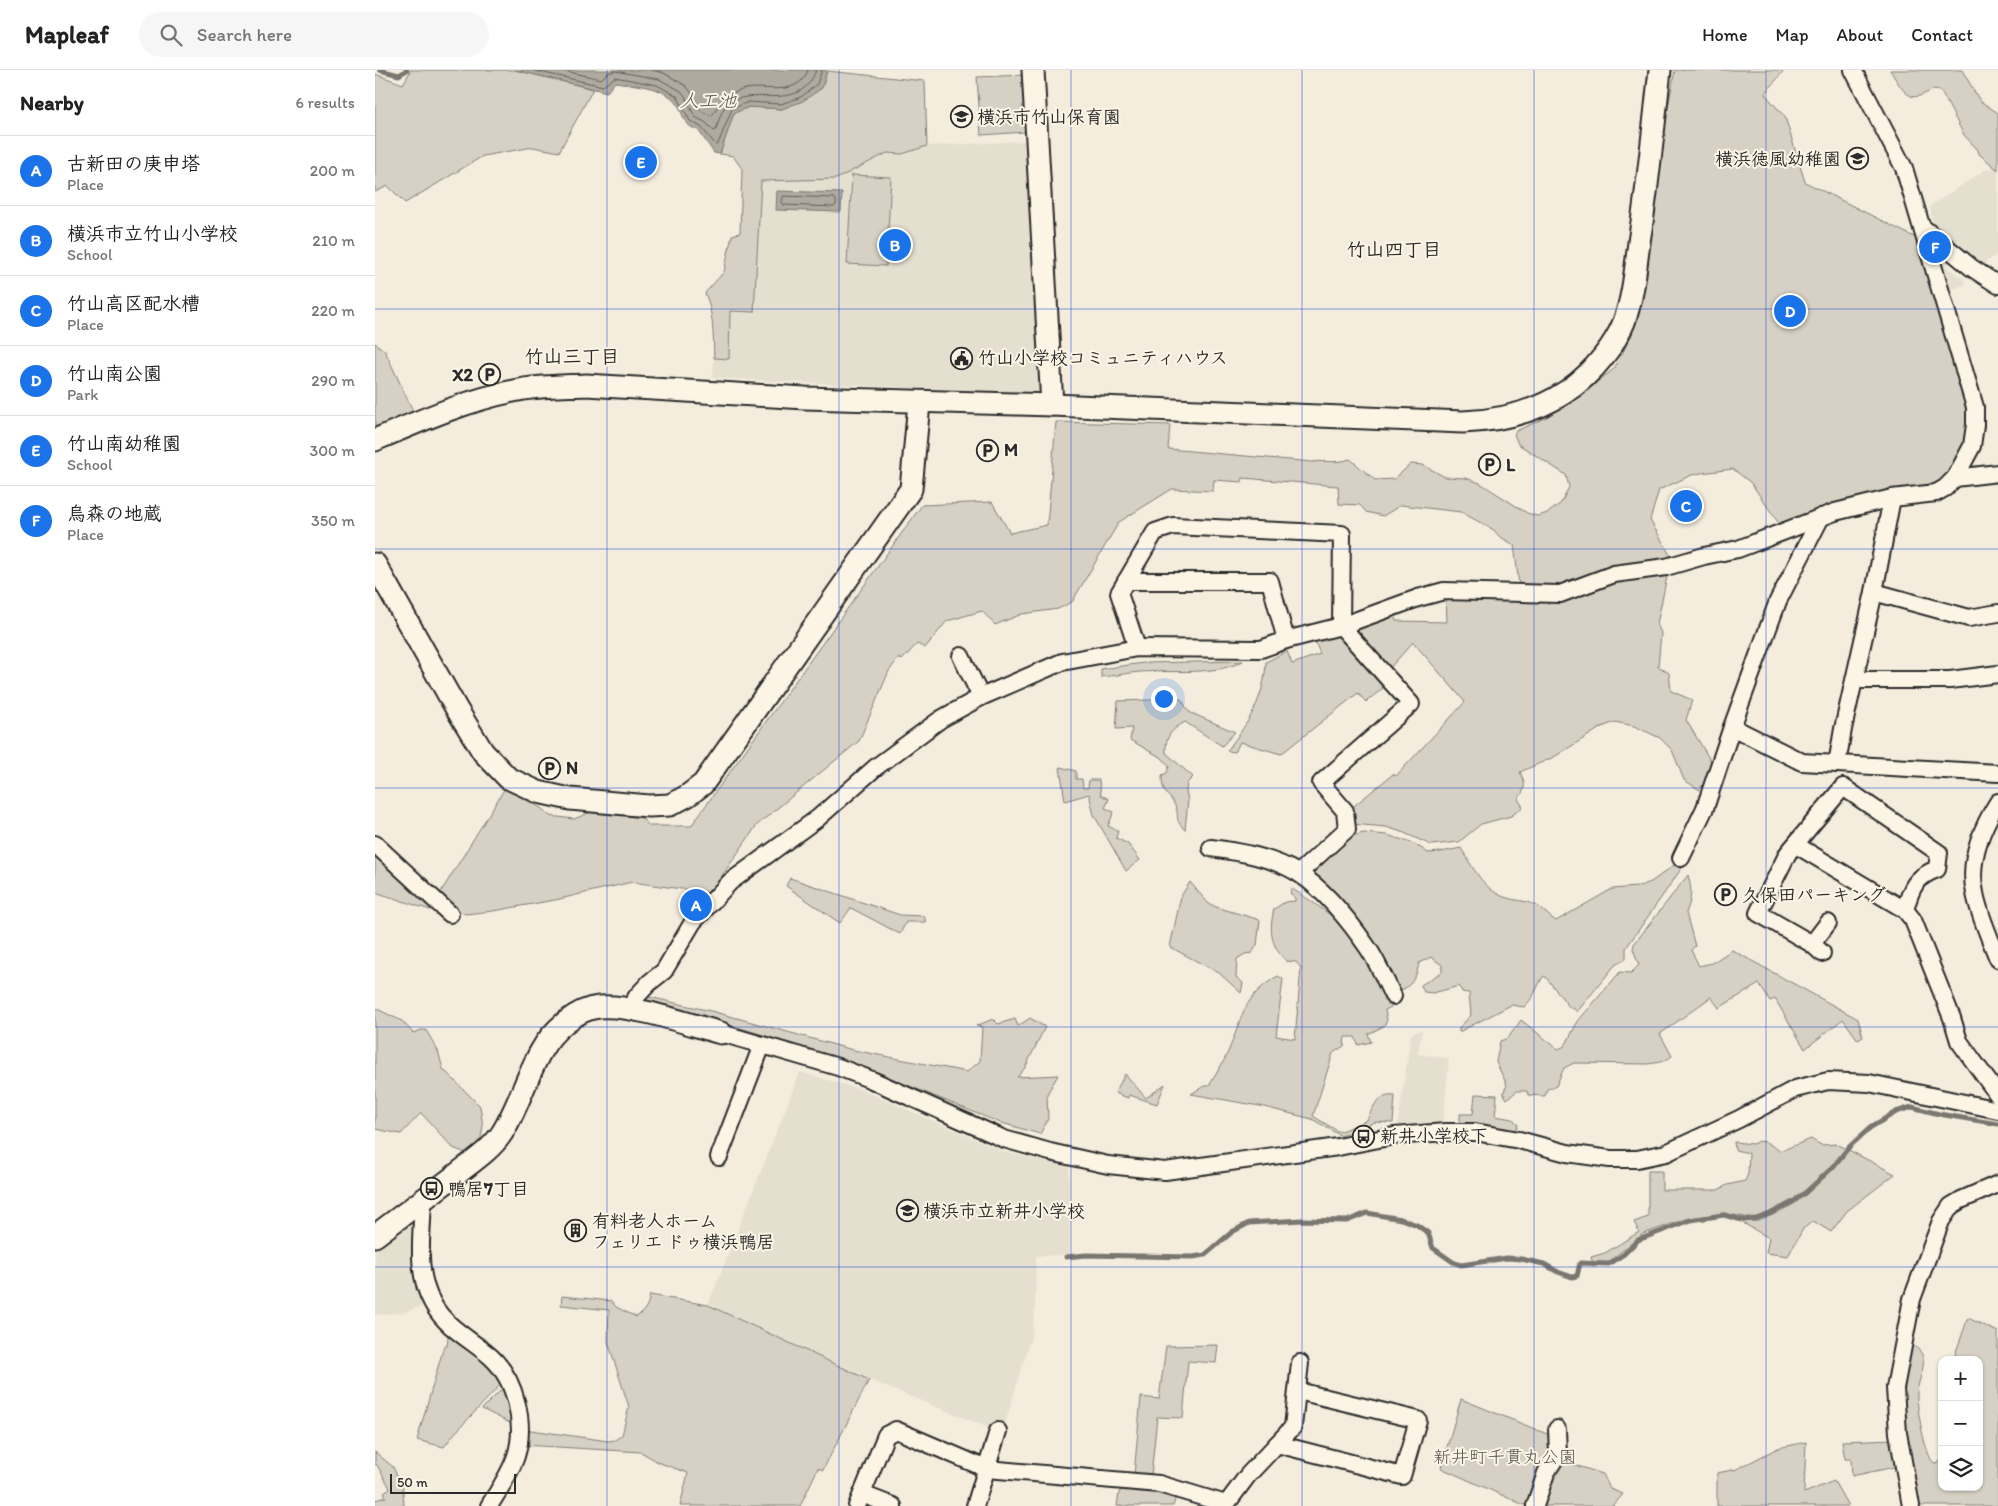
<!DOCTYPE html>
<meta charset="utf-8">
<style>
:root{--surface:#fff;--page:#f6f6f6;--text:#222;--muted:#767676;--line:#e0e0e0;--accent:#1a73e8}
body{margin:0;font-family:Itim,"Klee One",sans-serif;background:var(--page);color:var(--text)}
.controls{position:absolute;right:15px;bottom:15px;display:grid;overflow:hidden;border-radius:10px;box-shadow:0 1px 4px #0004}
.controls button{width:45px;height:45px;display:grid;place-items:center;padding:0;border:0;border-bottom:1px solid var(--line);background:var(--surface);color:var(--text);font:25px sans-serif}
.scale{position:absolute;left:15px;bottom:12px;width:126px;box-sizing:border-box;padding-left:5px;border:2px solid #2b2b2b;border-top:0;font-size:14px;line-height:18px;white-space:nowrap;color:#2b2b2b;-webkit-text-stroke:4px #fcf5e5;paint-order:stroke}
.you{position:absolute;left:788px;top:628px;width:18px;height:18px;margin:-12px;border:4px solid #fff;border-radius:50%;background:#1a73e8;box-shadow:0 0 0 8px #1a73e833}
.badge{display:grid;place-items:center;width:32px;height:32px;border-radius:50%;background:var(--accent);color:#fff;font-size:16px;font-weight:700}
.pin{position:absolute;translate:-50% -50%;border:2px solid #fff;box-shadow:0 1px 5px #0006}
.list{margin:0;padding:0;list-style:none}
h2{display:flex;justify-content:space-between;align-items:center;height:65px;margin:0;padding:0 20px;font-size:21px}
h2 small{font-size:16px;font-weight:400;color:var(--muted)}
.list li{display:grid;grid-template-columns:32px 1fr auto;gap:15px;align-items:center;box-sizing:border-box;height:70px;padding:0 20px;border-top:1px solid var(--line)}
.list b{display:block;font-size:19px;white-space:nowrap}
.list p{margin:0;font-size:16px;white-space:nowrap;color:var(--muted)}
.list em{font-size:16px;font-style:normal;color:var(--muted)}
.icon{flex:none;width:28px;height:28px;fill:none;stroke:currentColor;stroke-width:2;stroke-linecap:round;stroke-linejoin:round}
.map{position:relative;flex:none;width:1623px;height:1436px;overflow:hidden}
header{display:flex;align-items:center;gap:30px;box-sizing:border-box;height:70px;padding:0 25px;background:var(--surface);border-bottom:1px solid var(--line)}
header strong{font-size:24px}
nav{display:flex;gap:28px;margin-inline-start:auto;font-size:18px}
.search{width:350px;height:45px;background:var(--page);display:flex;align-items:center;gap:12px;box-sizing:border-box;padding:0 18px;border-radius:28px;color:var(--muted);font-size:19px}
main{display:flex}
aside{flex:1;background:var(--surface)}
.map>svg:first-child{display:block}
</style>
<header>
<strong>Mapleaf</strong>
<div class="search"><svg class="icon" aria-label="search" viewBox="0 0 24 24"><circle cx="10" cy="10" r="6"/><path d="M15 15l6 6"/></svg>Search here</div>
<nav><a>Home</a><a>Map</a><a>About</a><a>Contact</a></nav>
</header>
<main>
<aside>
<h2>Nearby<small>6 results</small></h2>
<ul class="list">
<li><span class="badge">A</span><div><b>古新田の庚申塔</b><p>Place</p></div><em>200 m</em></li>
<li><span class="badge">B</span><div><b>横浜市立竹山小学校</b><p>School</p></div><em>210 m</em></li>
<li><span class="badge">C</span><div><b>竹山高区配水槽</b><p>Place</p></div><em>220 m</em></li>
<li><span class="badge">D</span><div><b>竹山南公園</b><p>Park</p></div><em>290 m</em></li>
<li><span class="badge">E</span><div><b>竹山南幼稚園</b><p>School</p></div><em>300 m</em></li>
<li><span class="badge">F</span><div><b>烏森の地蔵</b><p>Place</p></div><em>350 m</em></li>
</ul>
</aside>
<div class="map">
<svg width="1623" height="1436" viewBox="0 0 1623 1436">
<rect width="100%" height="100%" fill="#f4edde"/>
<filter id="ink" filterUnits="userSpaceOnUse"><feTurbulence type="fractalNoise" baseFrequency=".02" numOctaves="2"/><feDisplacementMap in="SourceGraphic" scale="10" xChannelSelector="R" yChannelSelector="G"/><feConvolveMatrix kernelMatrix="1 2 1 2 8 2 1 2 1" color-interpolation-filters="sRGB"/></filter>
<g filter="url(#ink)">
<g fill="#e5dfd0">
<polygon points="651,71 665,319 661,324 338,308 339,288 354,289 355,240 379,241 385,110 461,109 512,83 527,84 552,76"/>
<polygon points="1621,96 1623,100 1623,183 1605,197 1558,159 1555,136 1613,98 1616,99"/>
<polygon points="1571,196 1590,211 1591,214 1571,222 1563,199"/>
<polygon points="1047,960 1043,984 1074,988 1068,1055 1025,1058 1023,1052 1036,965 1039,962"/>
<polygon points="425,1002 485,1019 630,1082 694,1097 695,1185 661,1186 660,1241 657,1264 630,1354 615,1354 614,1358 494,1310 333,1235"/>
<polygon points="43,1146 52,1235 26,1243 0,1245 0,1174"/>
</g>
<g fill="#d6d1c4" stroke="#807e78">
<polygon points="36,0 140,0 218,19 184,82 158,77 108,86 30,133 13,116 0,122 0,4 28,14"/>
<path d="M1300 0H1409L1390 24 1410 47 1430 112 1545 170 1577 268 1596 355 1577 409 1558 422 1405 455 1376 413 1358 399 1319 404 1284 420 1275 450 1298 490 1293 502 1282 554 1286 563 1283 596 1294 603 1296 621 1317 630 1311 650 1340 698 1331 724 1309 710 1297 680 1285 668 1259 656 1240 652 1227 657 1179 687 1145 702C1151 714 1151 719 1143 729L1148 737 1136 746 1106 754 1084 772 1056 775 1027 762 1011 757 977 754 974 740 1018 704 1021 706 1090 632 1038 572 1014 599 978 562 979 554 1018 541 1021 551 1072 552 1071 526 1144 515 1139 475 1124 466 1119 460 1086 442 1026 435 1008 446 991 442 985 435 964 434 963 416 868 408 867 412 839 410 838 421 797 419 744 452 697 532 683 539 647 544 620 555 607 541 572 551 550 578 542 574 527 590 524 588 514 601 484 671 382 755 335 823 257 812 180 830 118 841 91 844 76 839 64 825 130 718 166 738 175 746 199 749 216 742 267 748 274 756H316L547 435 617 432 635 463 672 455 681 352 795 355 793 379 937 392C952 390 961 394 975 389L1000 410 1019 409 1036 394 1048 395 1070 407 1091 408 1105 413 1152 443 1162 446 1173 443 1186 433 1194 417 1191 405 1143 374 1139 364 1141 361 1170 348 1190 336 1239 299 1250 278 1270 215 1292 42Z"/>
<path d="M1515 0H1587L1605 31 1623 43V100L1604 84 1603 80 1589 65 1567 23C1556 14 1548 30 1536 26 1527 22 1520 8 1515 0Z"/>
<path d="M452 1 550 11 552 76 527 84 512 83 461 109 386 111 379 242 355 241 354 289 339 288C338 266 339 244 330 223L349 202 357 165 365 163 367 99 358 86 345 84 359 43 374 37 407 39 447 18Z"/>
<polygon points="648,5 650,62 606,65 602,7"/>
<polygon points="477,105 516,107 511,196 472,194"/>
<polygon points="0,273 10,281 38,341 0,359"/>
<path d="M963 564 1013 614 991 632 983 623 906 684 865 672 860 682 852 681C874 651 889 630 891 592L912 581 917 594 945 584 940 571Z"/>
<path d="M868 591C841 606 795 600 765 602 752 603 739 606 726 607V599L768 593Z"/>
<path d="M806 629 814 642 860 662 847 676 810 652C796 660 790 666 791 683L818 707 812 713 811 721 813 730 810 760C798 747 805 750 801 738 794 721 787 728 787 705L792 703 794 696 787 688 755 670 757 658 741 659 743 631Z"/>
<polygon points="685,697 701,701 701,709 707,709 708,718 713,718 714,710 724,710 726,725 734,729 730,738 739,742 733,756 743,761 741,768 753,774 765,790 751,801 719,745 714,724 690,731"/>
<path d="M989 763 1012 765 1040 774 1053 783 1066 782 1086 778C1097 796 1108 819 1129 827 1139 831 1150 830 1159 834 1167 838 1173 846 1181 851L1237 819 1262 817 1276 812 1309 788V795L1251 878V889L1240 895 1202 942 1198 938H1195L1170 906 1167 908 1157 928 1149 937 1136 935 1084 962V958L1096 945 1094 923 1087 922 1084 916 1058 923 1049 922 1046 915 1067 902V895L1056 887 1044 893C1042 905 1036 919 1022 921L936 805 976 766Z"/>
<polygon points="0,782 56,831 55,840 0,822"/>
<path d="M1313 805C1317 819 1317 829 1311 843L1320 876 1316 880 1324 896 1337 893 1357 880 1483 949 1488 967 1483 970 1468 949 1430 979 1400 929 1395 931 1384 914 1344 938 1336 927 1285 964 1297 986C1290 992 1281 993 1272 994L1199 993 1189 998 1181 1016 1172 1019 1170 1026 1153 1025 1152 1021H1142L1132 1029 1128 1023 1132 1015 1121 992 1125 971 1133 968 1146 950 1183 979 1190 976 1203 951 1245 902 1256 903 1264 895 1258 879 1259 874Z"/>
<polygon points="415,808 525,845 549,846 551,852 531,852 525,864 476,838 465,853 411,816"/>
<polygon points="815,812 833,833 841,837 885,850 882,875 877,883 870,884 862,889 861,907 868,913 866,923 844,903 795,877 806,826"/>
<path d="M917 819C934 829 966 851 978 866 995 887 1006 913 1016 937L1010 940 1012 950 1009 956 993 964 996 972 983 975 980 967H970L969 976 958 983 938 1046 964 1062 992 1050C998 1037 1002 1024 1020 1026L1018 1053 1000 1052 966 1066 937 1049 885 1036 816 1024 829 1016H834C840 1005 848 994 853 982 868 947 867 927 903 906L908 909 901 966 920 969 926 898 921 892 911 891C895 874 894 861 899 839L910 832 920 831V828L915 823Z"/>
<polygon points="270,926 340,942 478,980 592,1002 605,991 607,957 601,956 618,949 623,954 640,949 643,956 655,948 670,957 650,998 642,1007 683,1005 672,1024 673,1049 665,1064 623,1052 473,991 329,947 270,933"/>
<polygon points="0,938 27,951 38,963 46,960 51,960 63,981 68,999 105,1036 108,1057 105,1072 96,1085 78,1078 46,1043 26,1064 0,1059"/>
<polygon points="750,1004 771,1028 790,1014 782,1034 754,1025 753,1028 740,1023"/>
<polygon points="1100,1024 1122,1025 1120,1046 1138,1049 1143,1055 1139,1062 1085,1054 1085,1044 1098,1044"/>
<polygon points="1436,1069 1446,1075 1462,1074 1520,1104 1472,1141 1456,1162 1438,1151 1428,1159 1413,1186 1391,1183 1394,1168 1368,1153 1370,1147 1348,1143 1314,1148 1268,1164 1232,1193 1219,1197 1216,1187 1230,1183 1264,1162 1259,1152 1273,1147 1273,1101 1287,1101 1287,1120 1343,1120 1352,1115 1370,1111 1373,1104 1374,1083 1360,1080 1359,1072 1378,1074 1383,1071 1391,1072 1405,1081"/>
<path d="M275 1225 333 1235 494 1310 448 1400 443 1398 425 1436H305L313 1403 285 1393 266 1382 148 1375 149 1359 233 1371 240 1370 247 1365 254 1337 233 1272 234 1240 186 1235 187 1226 236 1231 241 1237 261 1247C270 1241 273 1236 275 1225Z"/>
<path d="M1593 1248 1623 1262V1436H1543L1528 1350 1529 1311 1535 1274C1541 1277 1547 1281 1548 1288 1550 1298 1543 1312 1542 1322 1541 1335 1550 1386 1559 1393L1567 1391V1417H1604V1290H1578Z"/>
<polygon points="74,1260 103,1280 128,1312 79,1364 69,1377 42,1370 69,1276 72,1276"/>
<polygon points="843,1275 841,1293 813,1291 808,1348 782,1347 776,1406 759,1405 766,1327 784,1329 791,1276"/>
<polygon points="130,1316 139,1355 107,1339"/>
<polygon points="1086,1329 1177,1366 1176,1379 1159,1410 1152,1434 1149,1435 1066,1398"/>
<polygon points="1520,1369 1524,1396 1477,1406 1476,1389 1470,1389 1467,1371"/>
<polygon points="1431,1372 1429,1423 1459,1411 1473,1436 1342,1436 1342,1403 1362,1399 1403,1378"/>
<polygon points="0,1382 18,1397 24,1410 27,1408 29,1436 0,1436 0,1430 11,1427 9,1422 15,1418 2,1395 0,1394"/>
<polygon points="1187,1391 1228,1404 1235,1419 1248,1424 1238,1436 1165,1436 1166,1427"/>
<polygon points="748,1416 802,1424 798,1436 742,1436 744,1423"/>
</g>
<g fill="#afaaa0" stroke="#7a7771">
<path d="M140 0H446L452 1 447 18 428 31 407 39 374 37 359 43 345 84 339 83 323 60C305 55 310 41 299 30 285 16 258 15 240 12L232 22Z"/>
<polygon points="402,121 467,123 466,142 401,140"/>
</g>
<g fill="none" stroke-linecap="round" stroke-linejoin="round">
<g stroke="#605e5a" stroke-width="1">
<polyline points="156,0 228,16 240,7 282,15 302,26 315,51 326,57 341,75 343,74 357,39 373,32 406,34 426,27 442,14 447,0"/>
<path d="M185 0 226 9 233 3 240 1 284 9 306 21 310 26 320 47 330 52 339 61 341 60C343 53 346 40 352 35 377 13 425 46 441 0"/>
<path d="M277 0 289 3 311 16 316 22 326 41 336 46C343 40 343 30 352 26 358 23 365 20 371 19 391 15 423 28 433 0"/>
<polygon points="409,126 459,128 461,130 461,135 459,137 409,135 407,132"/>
</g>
<g stroke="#7a7771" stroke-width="5">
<polyline points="5,0 24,5 32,0"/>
<polyline points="691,1187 711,1185 818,1187 830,1185 857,1162 874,1153 927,1150 972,1151 992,1143 1026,1149 1042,1155 1053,1163 1058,1178 1078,1192 1086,1195 1132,1188 1146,1189 1169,1194 1183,1202 1197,1207 1202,1206 1205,1193 1234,1194 1249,1184 1263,1170 1316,1150 1349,1145 1367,1150 1381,1149 1395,1144 1418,1132 1431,1122 1458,1097 1474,1077 1496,1057 1521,1042 1537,1037 1564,1044 1623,1054"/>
</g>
<defs>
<g id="minor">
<polyline points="1547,157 1597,198 1623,215"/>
<polyline points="1580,408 1623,403"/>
<polyline points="751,511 895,511 911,570"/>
<polyline points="1499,522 1594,548 1623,543"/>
<polyline points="762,578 744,523 780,462 798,456 967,464 966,556 1036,634 946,713 970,741 972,759 924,803"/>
<polyline points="586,586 606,627"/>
<polyline points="1481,610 1575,610 1623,604"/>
<polyline points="1357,657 1427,692 1623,703"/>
<polyline points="1462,694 1468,659 1499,522 1517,428"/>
<path d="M1623 732C1606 759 1593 791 1600 823 1604 845 1615 868 1623 889"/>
<polyline points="0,774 75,844"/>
<polyline points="1421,775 1530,840 1538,850 1577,948 1584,971 1623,1025"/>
<path d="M836 778C865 782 897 787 923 803 949 819 976 853 993 878 1003 893 1010 910 1018 926"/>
<polyline points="1306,788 1330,738 1357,657 1403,531 1446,447"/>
<polyline points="1437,874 1453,853"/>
<path d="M1447 883 1437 874 1383 843 1413 783 1468 717 1564 783 1562 799C1540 807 1536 818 1530 840"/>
<polyline points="255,939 262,926 275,912 289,901 318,852 355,812 443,748 501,697 566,649 606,627 687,592 762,578 886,579 911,570 966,556 1043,528 1069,521 1185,524 1239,504 1291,497 1329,486 1363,479 1460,442 1517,428 1561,423 1570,418 1580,408 1597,376 1600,355 1600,337 1529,98 1478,0"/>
<polyline points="346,963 463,997 497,1010 629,1069 675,1082 733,1095 790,1101 963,1077 1019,1066 1071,1062 1100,1062 1144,1070 1192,1083 1235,1089 1262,1089 1291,1083 1364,1049 1420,1019 1453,1011 1494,1013 1623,1040"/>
<polyline points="344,1087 387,975"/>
<path d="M48 1130C47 1165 40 1203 58 1234 71 1258 97 1270 116 1287 141 1310 151 1354 141 1386 135 1404 124 1420 114 1436"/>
<polyline points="902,1374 1027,1406 1043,1350 923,1321"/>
<polyline points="487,1424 518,1436"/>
<polyline points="482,1436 511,1365 521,1360 612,1399 784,1414 851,1434"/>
<polyline points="600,1436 623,1361"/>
<polyline points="850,1436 873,1405 918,1357 925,1293"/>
<polyline points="1160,1436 1171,1403 1183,1384 1182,1359"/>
<polyline points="1536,1436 1523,1363 1520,1318 1537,1229 1566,1151 1576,1136 1586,1130 1623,1114"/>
</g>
<g id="tertiary">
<polyline points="658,0 677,335"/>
<path d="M0 370C49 349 97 328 149 319 170 316 190 316 211 315L430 328 677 335 1088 352C1144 350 1193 332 1228 287 1236 277 1244 265 1249 252 1260 222 1261 189 1266 159 1274 106 1279 53 1285 0"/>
<polyline points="0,494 81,638 108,682 133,708 163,722 195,729 274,736 295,735 312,726 328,714 536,419 544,333"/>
<path d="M0 1166C27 1145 55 1125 82 1104 97 1092 116 1080 127 1063 143 1038 151 1007 166 981 177 961 201 939 224 937 258 934 313 954 346 963"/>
</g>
</defs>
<use href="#minor" stroke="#2b2b2b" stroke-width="20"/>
<use href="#tertiary" stroke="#2b2b2b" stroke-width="25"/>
<use href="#minor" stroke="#fcf5e5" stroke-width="16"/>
<use href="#tertiary" stroke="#fcf5e5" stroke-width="21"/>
</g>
</g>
<path fill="none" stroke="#1d4ed8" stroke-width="1" stroke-opacity="0.55" d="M232 0V1436M464 0V1436M696 0V1436M927 0V1436M1159 0V1436M1391 0V1436M0 239H1623M0 479H1623M0 718H1623M0 957H1623M0 1197H1623"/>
<defs>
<symbol id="school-ring" viewBox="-11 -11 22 22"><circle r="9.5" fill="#fcf5e5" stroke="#2b2b2b" stroke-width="1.5"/><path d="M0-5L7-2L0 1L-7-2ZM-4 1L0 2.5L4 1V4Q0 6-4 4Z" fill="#2b2b2b"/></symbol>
<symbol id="civic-ring" viewBox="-11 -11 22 22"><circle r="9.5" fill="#fcf5e5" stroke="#2b2b2b" stroke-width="1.5"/><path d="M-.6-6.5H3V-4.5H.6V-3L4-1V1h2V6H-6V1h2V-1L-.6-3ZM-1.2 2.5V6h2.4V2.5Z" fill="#2b2b2b"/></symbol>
<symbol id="parking-ring" viewBox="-11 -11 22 22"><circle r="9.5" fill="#fcf5e5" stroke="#2b2b2b" stroke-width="1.5"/><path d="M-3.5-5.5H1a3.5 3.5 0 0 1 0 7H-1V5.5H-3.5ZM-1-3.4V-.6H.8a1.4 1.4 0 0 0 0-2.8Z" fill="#2b2b2b"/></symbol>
<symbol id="bus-ring" viewBox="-11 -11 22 22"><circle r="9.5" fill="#fcf5e5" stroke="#2b2b2b" stroke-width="1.5"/><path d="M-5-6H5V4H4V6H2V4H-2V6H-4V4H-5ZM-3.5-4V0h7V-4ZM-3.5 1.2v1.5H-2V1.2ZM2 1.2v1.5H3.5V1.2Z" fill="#2b2b2b"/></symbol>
<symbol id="building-ring" viewBox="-11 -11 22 22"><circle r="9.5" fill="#fcf5e5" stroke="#2b2b2b" stroke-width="1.5"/><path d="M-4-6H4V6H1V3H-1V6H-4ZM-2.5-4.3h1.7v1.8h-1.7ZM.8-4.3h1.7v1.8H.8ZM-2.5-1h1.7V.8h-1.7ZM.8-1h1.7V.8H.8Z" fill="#2b2b2b"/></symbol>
</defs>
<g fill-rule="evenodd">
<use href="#school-ring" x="574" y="34" width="25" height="25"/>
<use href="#school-ring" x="1470" y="76" width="25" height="25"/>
<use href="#civic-ring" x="574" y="276" width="25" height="25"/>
<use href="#parking-ring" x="102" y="292" width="25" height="25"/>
<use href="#parking-ring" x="600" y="368" width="25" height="25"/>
<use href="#parking-ring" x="1102" y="382" width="25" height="25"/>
<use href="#parking-ring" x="162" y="686" width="25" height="25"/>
<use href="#parking-ring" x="1338" y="812" width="25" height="25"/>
<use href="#bus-ring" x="976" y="1054" width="25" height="25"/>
<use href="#bus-ring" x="44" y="1106" width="25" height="25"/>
<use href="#school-ring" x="520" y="1128" width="25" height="25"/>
<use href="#building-ring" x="188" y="1148" width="25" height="25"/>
</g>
<g text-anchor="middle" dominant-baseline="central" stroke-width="4" stroke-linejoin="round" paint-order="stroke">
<g font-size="18" font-weight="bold" fill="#2b2b2b" stroke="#fcf5e5" text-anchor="start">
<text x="602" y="47">横浜市竹山保育園</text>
<text x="1466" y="89" text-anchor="end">横浜徳風幼稚園</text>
<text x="603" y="288">竹山小学校コミュニティハウス</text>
<text x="98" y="305" text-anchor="end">X2</text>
<text x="629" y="380">M</text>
<text x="1131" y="395">L</text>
<text x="191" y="698">N</text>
<text x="1367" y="825">久保田パーキング</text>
<text x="1005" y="1066">新井小学校下</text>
<text x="73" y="1119">鴨居7丁目</text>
<text x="548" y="1141">横浜市立新井小学校</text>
<text x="217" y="1151">有料老人ホーム<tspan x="217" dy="21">フェリエ ドゥ横浜鴨居</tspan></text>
</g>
<g font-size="18" fill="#565451" stroke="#fcf5e5">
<text x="1130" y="1387">新井町千貫丸公園</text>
</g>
<g font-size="19" font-style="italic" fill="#595754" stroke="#fcf5e5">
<text x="333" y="30">人工池</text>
</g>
<g font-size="19" font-weight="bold" fill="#2b2b2b" stroke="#fcf5e5">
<text x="1019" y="179">竹山四丁目</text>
<text x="197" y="286">竹山三丁目</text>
</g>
</g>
</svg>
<div class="controls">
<button>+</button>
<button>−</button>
<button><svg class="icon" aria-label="layers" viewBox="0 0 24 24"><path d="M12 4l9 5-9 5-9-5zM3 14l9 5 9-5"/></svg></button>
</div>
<div class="scale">50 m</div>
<div class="you"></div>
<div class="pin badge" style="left:321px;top:835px">A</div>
<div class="pin badge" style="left:520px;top:175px">B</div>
<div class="pin badge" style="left:1311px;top:436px">C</div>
<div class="pin badge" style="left:1415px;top:241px">D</div>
<div class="pin badge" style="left:266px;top:92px">E</div>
<div class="pin badge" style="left:1560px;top:177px">F</div>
</div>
</main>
